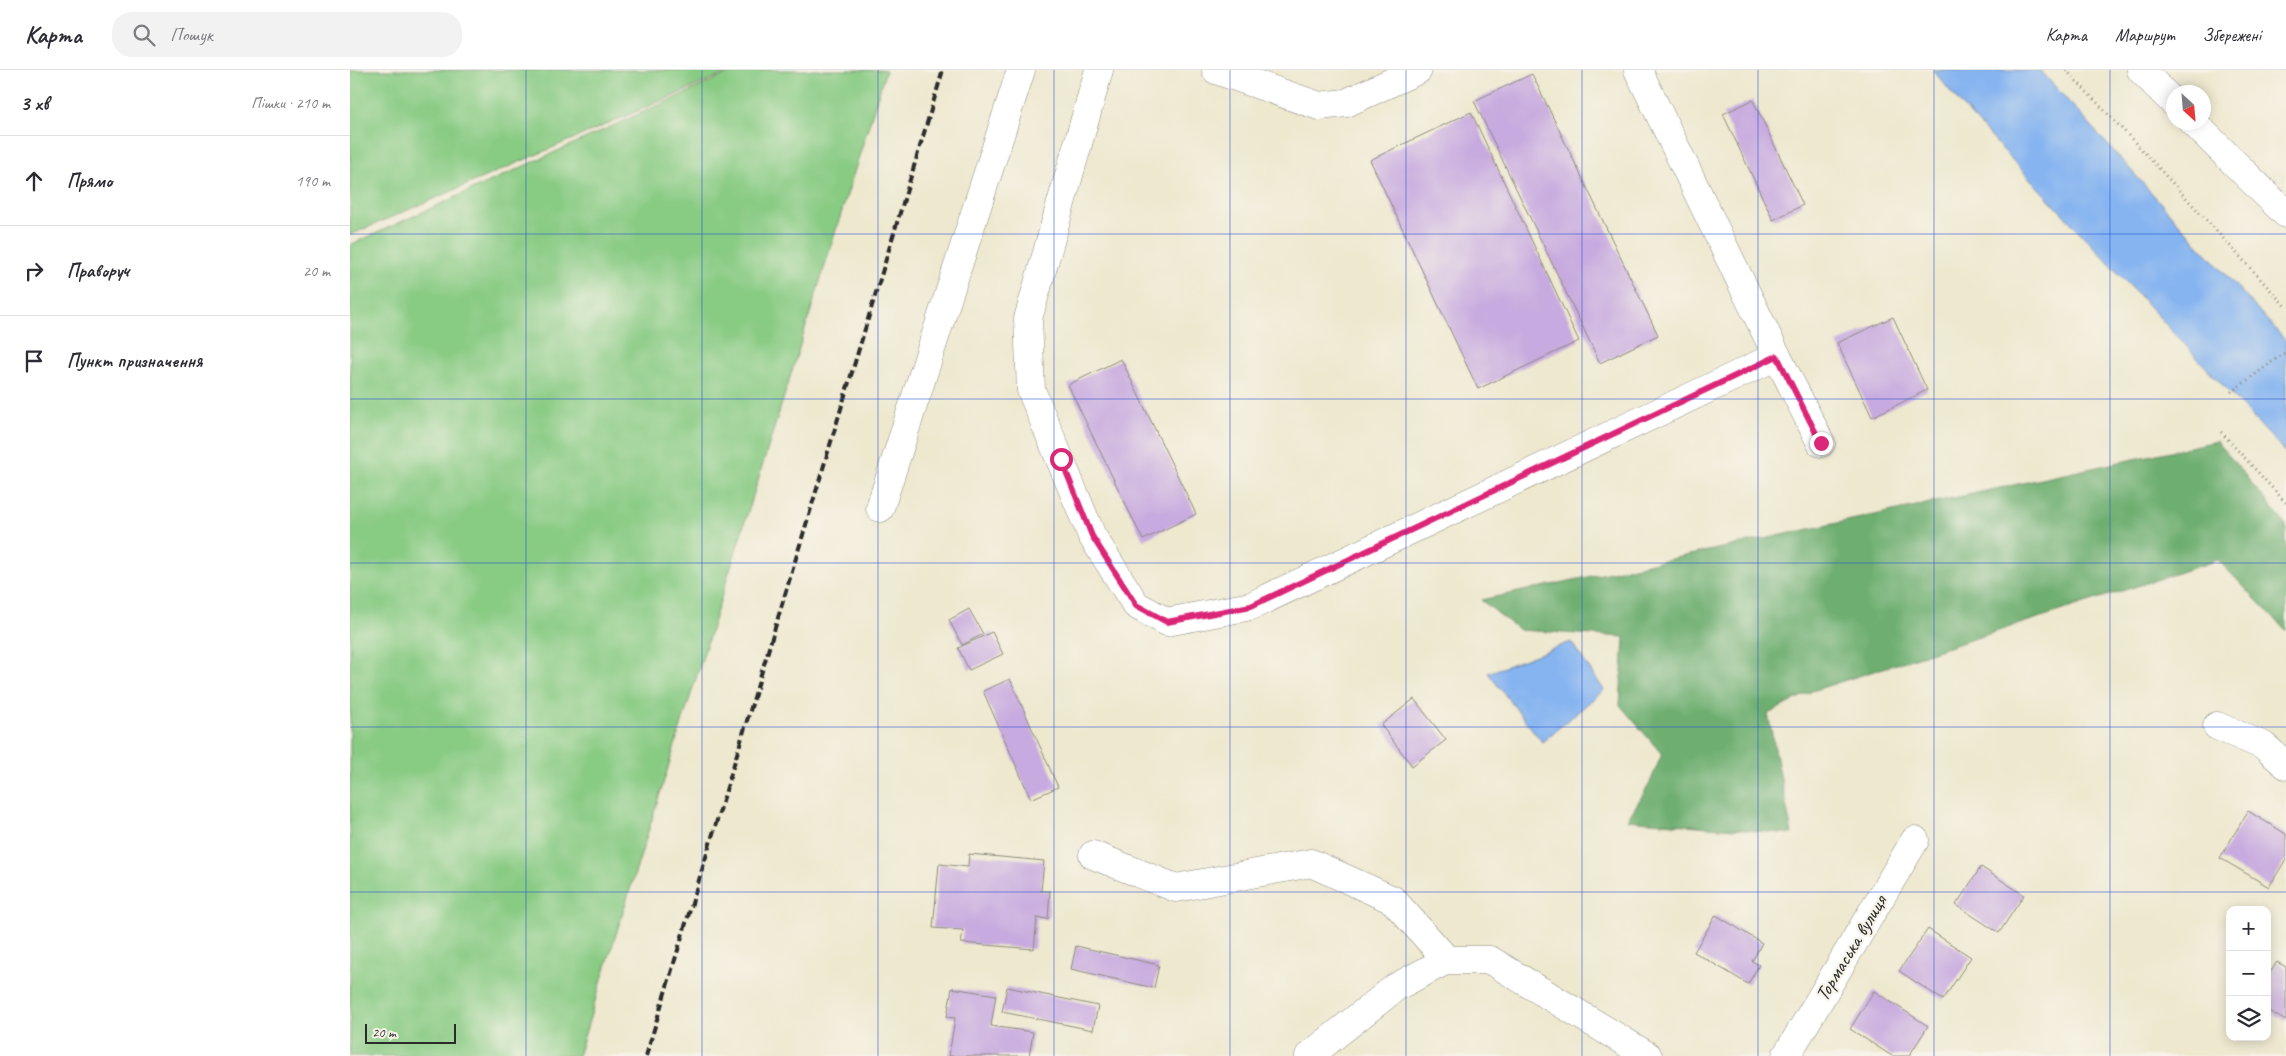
<!DOCTYPE html>
<html lang="uk">
<meta charset="utf-8">
<style>
:root{--surface:#fff;--page:#f2f2f3;--text:#2b2b33;--muted:#7c7c81;--line:#e1e1e2}
body{margin:0;font-family:Caveat,sans-serif;background:var(--page);color:var(--text)}
.controls{position:absolute;right:15px;bottom:15px;display:grid;overflow:hidden;border-radius:10px;box-shadow:0 2px 12px #0003}
.controls button{width:45px;height:45px;display:grid;place-items:center;padding:0;border:0;border-bottom:1px solid var(--line);background:var(--surface);color:var(--text);font:25px sans-serif}
.compass{position:absolute;left:1816px;top:15px;width:45px;height:45px;border-radius:50%;background:var(--surface);box-shadow:0 2px 12px #0003;rotate:154deg}
.scale{position:absolute;left:15px;bottom:12px;width:91px;box-sizing:border-box;padding-left:5px;border:2px solid #2b2b2b;border-top:0;font-size:14px;line-height:18px;white-space:nowrap;color:#2b2b2b;-webkit-text-stroke:4px #f7f3e8;paint-order:stroke}
.stop{position:absolute;width:15px;height:15px;margin:-11px;border:4px solid #db2777;border-radius:50%;background:#fff}
.stop.end{background:#db2777;border-color:#fff;box-shadow:0 1px 5px #0008}
.list{margin:0;padding:0;list-style:none}
h2{display:flex;justify-content:space-between;align-items:center;height:65px;margin:0;padding:0 20px;font-size:21px}
h2 small{font-size:16px;font-weight:400;color:var(--muted)}
.list li{display:grid;grid-template-columns:32px 1fr auto;gap:15px;align-items:center;box-sizing:border-box;height:90px;padding:0 20px;border-top:1px solid var(--line)}
.list b{display:block;font-size:19px;white-space:nowrap}
.list em{font-size:16px;font-style:normal;color:var(--muted)}
.icon{flex:none;width:28px;height:28px;fill:none;stroke:currentColor;stroke-width:2;stroke-linecap:round;stroke-linejoin:round}
.map{position:relative;flex:none;width:1936px;height:986px;overflow:hidden}
header{display:flex;align-items:center;gap:30px;box-sizing:border-box;height:70px;padding:0 25px;background:var(--surface);border-bottom:1px solid var(--line)}
header strong{font-size:24px}
nav{display:flex;gap:28px;margin-inline-start:auto;font-size:18px}
.search{width:350px;height:45px;background:var(--page);display:flex;align-items:center;gap:12px;box-sizing:border-box;padding:0 18px;border-radius:20px;color:var(--muted);font-size:19px}
main{display:flex}
aside{flex:1;background:var(--surface)}
.map>svg:first-child{display:block}
</style>
<header>
<strong>Карта</strong>
<div class="search"><svg class="icon" aria-label="search" viewBox="0 0 24 24"><circle cx="10" cy="10" r="6"/><path d="M15 15l6 6"/></svg>Пошук</div>
<nav><a>Карта</a><a>Маршрут</a><a>Збережені</a></nav>
</header>
<main>
<aside>
<h2>3 хв<small>Пішки · 210 m</small></h2>
<ul class="list">
<li><svg class="icon" aria-label="ahead" viewBox="0 0 24 24"><path d="M12 20V5M6 11l6-6 6 6"/></svg><div><b>Прямо</b></div><em>190 m</em></li>
<li><svg class="icon" aria-label="right" viewBox="0 0 24 24"><path d="M7 20v-9h11M14 6l5 5-5 5"/></svg><div><b>Праворуч</b></div><em>20 m</em></li>
<li><svg class="icon" aria-label="arrive" viewBox="0 0 24 24"><path d="M6 21V4h12l-3 4 3 4H6"/></svg><div><b>Пункт призначення</b></div></li>
</ul>
</aside>
<div class="map">
<svg width="1936" height="986" viewBox="0 0 1936 986">
<rect width="100%" height="100%" fill="#f7f3e8"/>
<filter id="ink" filterUnits="userSpaceOnUse"><feTurbulence type="fractalNoise" baseFrequency=".02" numOctaves="2"/><feDisplacementMap in="SourceGraphic" scale="10" xChannelSelector="R" yChannelSelector="G"/><feConvolveMatrix kernelMatrix="1 2 1 2 8 2 1 2 1" color-interpolation-filters="sRGB"/></filter>
<filter id="wash" filterUnits="userSpaceOnUse"><feTurbulence type="fractalNoise" baseFrequency=".0096" numOctaves="4" result="noise"/><feDisplacementMap in="SourceGraphic" scale="20" xChannelSelector="R" yChannelSelector="G"/><feGaussianBlur stdDeviation="1.12" result="paint"/><feColorMatrix in="noise" values="0 0 0 0 0 0 0 0 0 0 0 0 0 0 0 0 0 1.4 0 .05"/><feComposite in="paint" operator="in"/></filter>
<g filter="url(#wash)">
<rect width="100%" height="100%" fill="#eee8cf"/>
<g fill="#88cb83" stroke="#5a7b57">
<polygon points="0,0 383,0 0,165"/>
<polygon points="386,0 536,0 228,986 0,986 0,175"/>
</g>
<polygon fill="#6eaf71" stroke="#4c6d4e" points="1867,371 1936,455 1936,561 1868,490 1462,621 1418,644 1442,764 1277,750 1299,715 1312,684 1270,635 1274,567 1169,560 1131,530"/>
<g fill="#85b4f0" stroke="#58708e">
<polygon points="1583,0 1690,0 1936,271 1936,383 1613,37"/>
<polygon points="1221,572 1254,620 1192,672 1138,603"/>
</g>
<g id="blocks">
<g fill="#c7aadf">
<polygon points="1182,4 1308,265 1250,293 1124,31"/>
<polygon points="1403,30 1453,135 1423,150 1373,44"/>
<polygon points="1121,42 1229,271 1128,319 1020,90"/>
<polygon points="1543,247 1577,320 1522,347 1487,273"/>
<polygon points="771,289 846,444 793,470 718,315"/>
<polygon points="619,539 633,564 612,575 599,550"/>
<polygon points="642,562 653,584 619,600 608,578"/>
<polygon points="660,609 708,717 681,729 633,621"/>
<polygon points="1064,629 1096,670 1062,696 1031,655"/>
<polygon points="1898,741 1936,764 1936,789 1919,817 1870,788"/>
<polygon points="619,784 694,791 691,821 700,821 698,849 687,848 684,879 611,873 613,860 583,858 589,794 618,797"/>
<polygon points="1631,797 1674,825 1649,863 1606,835"/>
<polygon points="1366,845 1412,873 1402,891 1409,895 1398,914 1344,882"/>
<polygon points="1578,859 1621,887 1593,930 1549,901"/>
<polygon points="726,876 809,895 804,918 721,899"/>
<polygon points="1927,892 1936,897 1936,951 1917,940 1917,907"/>
<polygon points="657,917 748,936 743,960 652,942"/>
<polygon points="602,918 646,925 641,956 683,962 679,986 599,986 605,948 597,947"/>
<polygon points="1524,921 1578,956 1559,986 1542,986 1500,959"/>
</g>
</g>
</g>
<g filter="url(#ink)">
<use href="#blocks" fill-opacity="0" stroke="#8c8a7d" stroke-width="1"/>
<g fill="none" stroke-linecap="round" stroke-linejoin="round">
<defs>
<g id="minor">
<polyline points="749,0 678,249 681,320 742,466 786,535 817,552 901,536 1427,286"/>
<polyline points="866,0 969,36 996,33 1068,0"/>
<polyline points="1288,0 1427,286 1471,373"/>
<polyline points="1791,0 1824,33"/>
<polyline points="1843,52 1936,144"/>
<polyline points="530,438 671,0"/>
<polyline points="1867,656 1914,676 1936,695"/>
<polyline points="743,785 826,818 961,793 1043,830 1097,890"/>
<polyline points="959,986 1046,917 1097,890 1140,890 1298,986"/>
<polyline points="1436,986 1565,770"/>
</g>
</defs>
<use href="#minor" stroke="#8c8a7d" stroke-width="29"/>
<g stroke="#8c8a7d" stroke-width="3" stroke-dasharray="1 4" stroke-linecap="butt">
<polyline points="1716,0 1794,82 1936,237"/>
<polyline points="1881,322 1936,282"/>
<polyline points="1871,362 1936,433"/>
</g>
<use href="#minor" stroke="#fff" stroke-width="28"/>
<polyline stroke="#2b2b2b" stroke-width="4" stroke-dasharray="8 4" stroke-linecap="butt" points="296,986 593,0"/>
</g>
</g>
<g fill="none" stroke-linecap="round" stroke-linejoin="round" filter="url(#ink)">
<polyline stroke="#db2777" stroke-width="6" points="711,389 742,466 786,535 817,552 901,536 1427,286 1471,373"/>
</g>
<path fill="none" stroke="#1d4ed8" stroke-width="1" stroke-opacity="0.55" d="M176 0V986M352 0V986M528 0V986M704 0V986M880 0V986M1056 0V986M1232 0V986M1408 0V986M1584 0V986M1760 0V986M0 164H1936M0 329H1936M0 493H1936M0 657H1936M0 822H1936"/>
<g text-anchor="middle" dominant-baseline="central" stroke-width="4.5" stroke-linejoin="round" paint-order="stroke">
<g font-size="20" fill="#2b2b2b" stroke="#f7f3e8">
<text transform="translate(1501 878) rotate(-59)">Тормаська вулиця</text>
</g>
</g>
</svg>
<div class="controls">
<button>+</button>
<button>−</button>
<button><svg class="icon" aria-label="layers" viewBox="0 0 24 24"><path d="M12 4l9 5-9 5-9-5zM3 14l9 5 9-5"/></svg></button>
</div>
<svg class="compass" viewBox="-18 -18 36 36"><path d="M0-13l5 13h-10z" fill="#e53935"/><path d="M0 13l5-13h-10z" fill="#7c7c81"/></svg>
<div class="scale">20 m</div>
<div class="stop" style="left:711px;top:389px"></div>
<div class="stop end" style="left:1471px;top:373px"></div>
</div>
</main>
